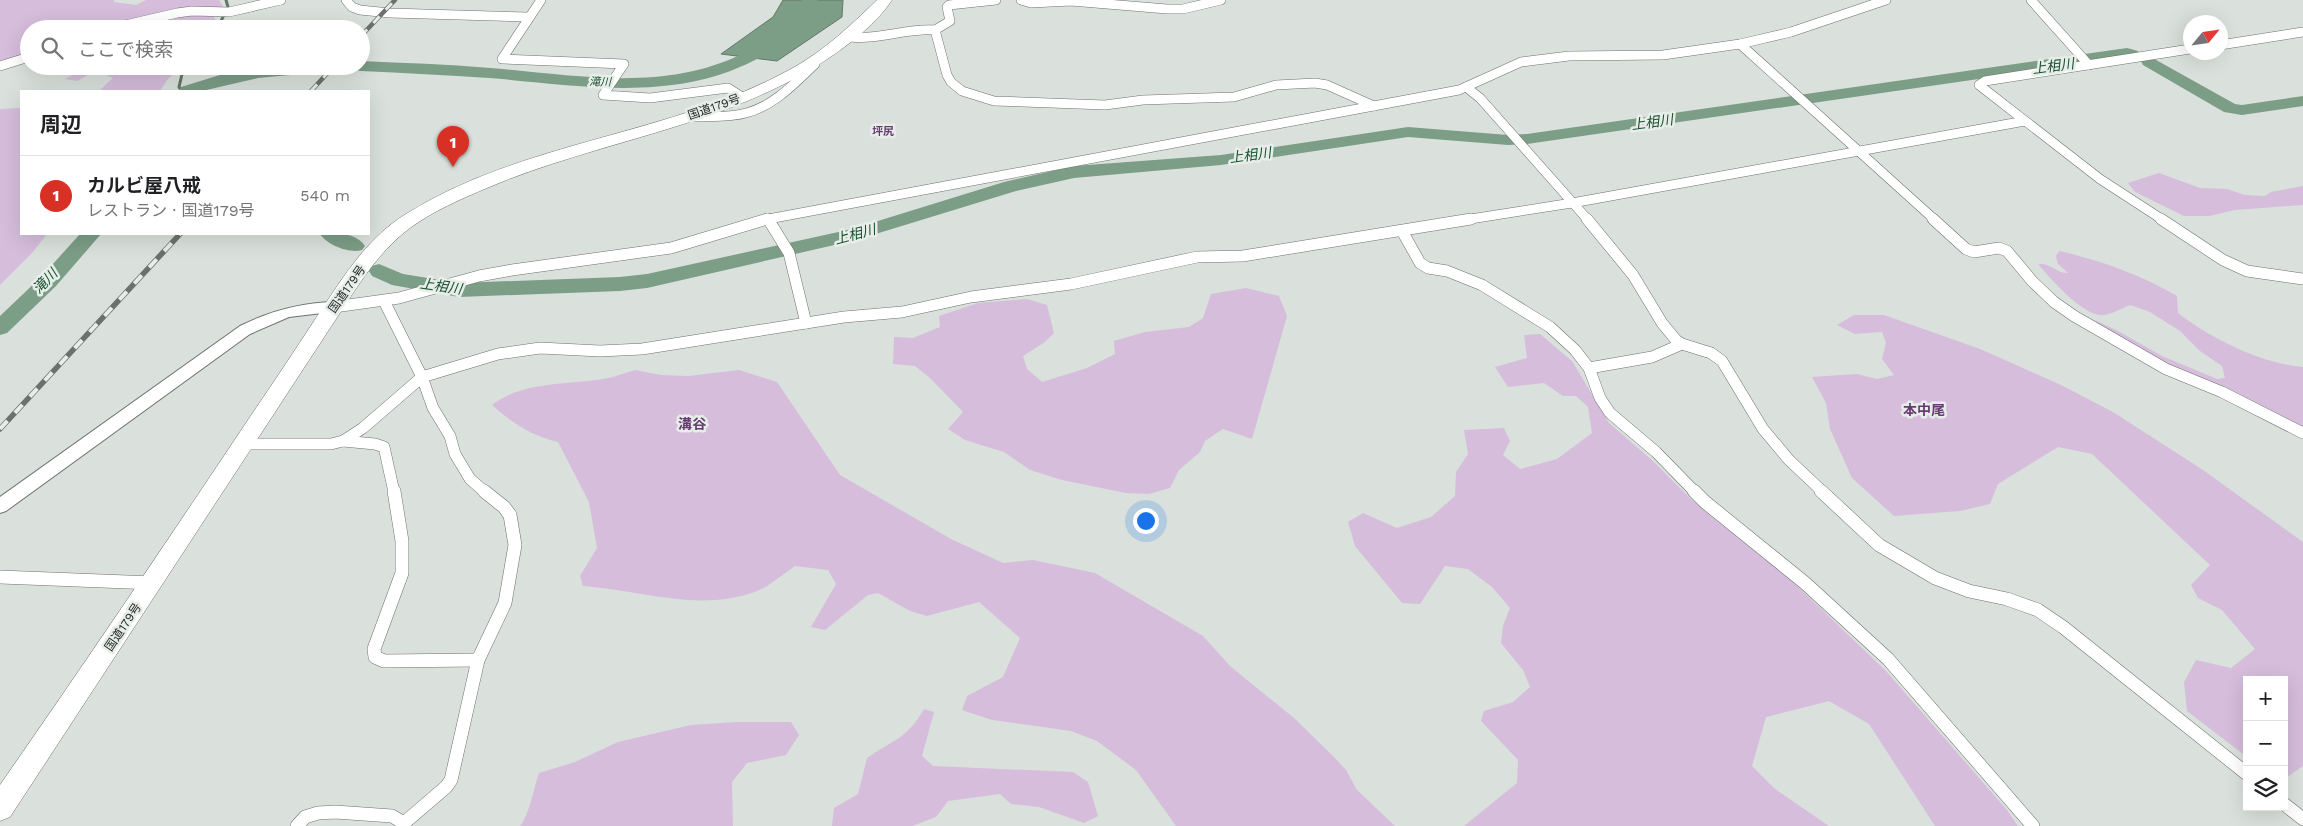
<!DOCTYPE html>
<html lang="ja">
<meta charset="utf-8">
<style>
:root{--surface:#fff;--page:#f2f2f2;--text:#202124;--muted:#757577;--line:#e0e0e0;--accent:#d93025}
body{margin:0;font-family:"Work Sans","Noto Sans JP",sans-serif;background:var(--page);color:var(--text)}
.controls{position:absolute;right:15px;bottom:15px;display:grid;overflow:hidden;border-radius:0px;box-shadow:0 5px 20px #0002}
.controls button{width:45px;height:45px;display:grid;place-items:center;padding:0;border:0;border-bottom:1px solid var(--line);background:var(--surface);color:var(--text);font:25px sans-serif}
.compass{position:absolute;left:2183px;top:15px;width:45px;height:45px;border-radius:50%;background:var(--surface);box-shadow:0 5px 20px #0002;rotate:61deg}
.you{position:absolute;left:1145px;top:520px;width:18px;height:18px;margin:-12px;border:4px solid #fff;border-radius:50%;background:#1a73e8;box-shadow:0 0 0 8px #1a73e833}
.badge{display:grid;place-items:center;width:32px;height:32px;border-radius:50%;background:var(--accent);color:#fff;font-size:16px;font-weight:700}
.pin{position:absolute;translate:-50% -41px;filter:drop-shadow(0 1px 2px #0008)}
.pin::after{content:'';position:absolute;top:26px;width:18px;height:15px;background:inherit;clip-path:polygon(0 0,100% 0,50% 100%)}
.list{margin:0;padding:0;list-style:none}
h2{display:flex;justify-content:space-between;align-items:center;height:65px;margin:0;padding:0 20px;font-size:21px}
h2 small{font-size:16px;font-weight:400;color:var(--muted)}
.list li{display:grid;grid-template-columns:32px 1fr auto;gap:15px;align-items:center;box-sizing:border-box;height:80px;padding:0 20px;border-top:1px solid var(--line)}
.list b{display:block;font-size:19px;white-space:nowrap}
.list p{margin:0;font-size:16px;white-space:nowrap;color:var(--muted)}
.list em{font-size:16px;font-style:normal;color:var(--muted)}
.icon{flex:none;width:28px;height:28px;fill:none;stroke:currentColor;stroke-width:2;stroke-linecap:round;stroke-linejoin:round}
.map{position:relative;flex:none;width:2303px;height:826px;overflow:hidden}
.search{position:absolute;background:var(--surface);box-shadow:0 5px 20px #0002;left:20px;top:20px;width:350px;height:55px;display:flex;align-items:center;gap:12px;box-sizing:border-box;padding:0 18px;border-radius:28px;color:var(--muted);font-size:19px}
.panel{position:absolute;background:var(--surface);box-shadow:0 5px 20px #0002;left:20px;top:90px;width:350px;height:145px;border-radius:0px}
.map>svg:first-child{display:block}
</style>
<div class="map">
<svg width="2303" height="826" viewBox="0 0 2303 826">
<rect width="100%" height="100%" fill="#dae1dc"/>
<g fill="#d5bddb">
<polygon points="0,0 114,0 114,2 136,5 146,0 219,0 223,6 222,9 212,15 216,20 212,29 140,29 141,26 123,29 29,29 29,53 0,63"/>
<polygon points="99,66 182,66 167,80 160,91 99,91 113,78 106,75 88,75 77,81 65,79 78,72"/>
<polygon points="21,108 21,234 47,234 32,253 0,285 0,109"/>
<polygon points="2159,173 2200,188 2227,189 2245,195 2265,196 2271,192 2303,186 2303,205 2235,210 2209,216 2184,216 2135,192 2128,183"/>
<path d="M2059 251C2100 260 2141 275 2177 296L2178 313C2210 338 2262 364 2303 367V429L2158 362 2100 327 2095 320 2118 331 2162 356 2217 379 2225 378 2222 366 2200 351 2180 331 2150 312 2130 305C2122 308 2112 314 2104 315 2084 318 2050 278 2038 264 2050 262 2057 274 2068 273L2058 264 2056 256Z"/>
<polygon points="1246,288 1279,296 1287,316 1252,439 1223,429 1205,441 1200,452 1179,470 1170,488 1149,494 1126,493 1062,480 1030,470 1004,452 965,440 948,429 963,412 930,378 915,366 893,364 894,337 913,338 940,327 939,316 978,303 1027,299 1047,305 1054,333 1045,342 1023,356 1027,369 1042,382 1087,368 1115,354 1114,341 1145,332 1189,327 1203,318 1211,294"/>
<polygon points="1854,315 1884,315 1980,349 2061,385 2113,412 2203,470 2303,542 2303,766 2284,779 2284,680 2247,680 2247,757 2187,711 2184,682 2196,660 2231,668 2255,649 2222,610 2198,598 2191,585 2210,565 2092,454 2058,447 1998,484 1990,504 1960,511 1894,516 1852,478 1830,429 1826,403 1812,377 1857,374 1877,379 1894,375 1882,359 1886,343 1882,332 1855,334 1837,325"/>
<polygon points="1540,334 1572,361 1609,423 1653,461 1691,499 1792,581 1886,671 2007,810 2018,826 1935,826 1869,724 1829,701 1766,717 1752,766 1775,789 1829,826 1464,826 1517,783 1518,760 1481,721 1484,711 1513,702 1530,687 1523,670 1501,643 1503,626 1510,608 1492,587 1468,569 1445,566 1420,604 1402,603 1355,546 1348,522 1363,513 1397,528 1431,517 1455,496 1456,472 1468,454 1464,430 1504,428 1510,441 1503,455 1520,469 1557,459 1592,433 1588,407 1576,396 1563,396 1544,383 1508,387 1495,367 1527,358 1524,335"/>
<path d="M635 370 661 375 688 376 739 370 777 382 840 475 951 539 1003 563 1033 560 1095 573 1203 636 1230 666 1294 718 1333 756 1346 770 1357 790 1395 826H1176L1136 770 1097 741 1071 731 992 720 962 710 967 696 1003 677 1020 638 979 602 927 616 910 611 878 593 868 595 825 630 811 627 836 584 828 570 795 566C783 574 770 586 757 591 700 613 641 590 583 586L580 576 597 548 589 502 558 442C532 436 512 423 492 405 525 379 574 386 613 377 620 375 628 372 635 370Z"/>
<path d="M924 709 934 712 922 756 933 766 1073 772 1088 782 1098 816 1084 823 1039 807 1011 804 1000 794 948 801 936 817 912 826H832L834 808 858 794 867 758C894 739 906 740 924 709Z"/>
<path d="M737 722H791L799 735 786 755 747 763 732 782 733 826H520C529 816 534 787 539 773L575 762 618 742 691 725Z"/>
</g>
<polygon fill="#7c9d86" stroke="#617969" points="783,0 843,0 842,17 777,61 721,54 773,17"/>
<g fill="none" stroke-linecap="round" stroke-linejoin="round">
<g stroke="#617969" stroke-width="3">
<polyline points="217,29 228,7 226,0"/>
<polyline points="182,91 179,87 182,74 189,66"/>
</g>
<g fill="#7c9d86" fill-rule="evenodd">
<path d="M802 0H818C803 28 782 47 753 61 670 103 578 85 489 78 447 75 404 73 361 71L355 70 353 66H361V61C404 63 447 64 490 68 576 75 664 93 744 53 769 41 789 24 802 0Z"/>
<polygon points="2127,48 2138,51 2140,55 2138,59 2125,58 1527,144 1508,145 1408,137 1221,165 1074,178 1016,191 856,240 647,288 620,291 459,297 392,285 372,276 369,271 372,266 379,264 403,274 459,283 620,277 647,274 852,229 1004,182 1074,166 1221,155 1408,127 1508,135 1527,134"/>
<polygon points="2149,56 2235,104 2242,105 2303,96 2303,106 2242,115 2224,112 2143,65 2141,61 2143,57"/>
<polygon points="274,66 341,66 339,70 333,71 258,78 202,91 178,91 181,87 220,75"/>
<polygon points="80,234 101,234 56,286 7,333 0,335 0,316 42,276"/>
<path d="M320 234C335 233 356 232 365 246L362 250C350 254 327 245 320 234Z"/>
</g>
<defs>
<g id="street-far2">
<polyline points="346,0 352,7 360,10 390,13 528,17"/>
<polyline points="541,0 502,59 624,64 603,95 650,98 728,88 742,97"/>
<polyline points="1021,0 1031,3 1071,1 1167,9 1183,9 1221,0"/>
<polyline points="2031,0 2089,65"/>
<polyline points="108,29 177,13 192,11 229,12 281,0"/>
<polyline points="935,30 950,21 947,7 949,5 996,0"/>
<path d="M851 37C880 40 906 28 935 30L947 75 951 82 962 91 994 101 1105 105 1143 100 1234 97 1276 85 1315 83 1327 85 1374 106"/>
<polyline points="1740,44 1935,220"/>
<polyline points="2220,45 2303,32"/>
<polyline points="0,66 29,57"/>
<polyline points="1466,87 1480,98 1588,220"/>
<path d="M692 117C710 116 729 118 746 113 774 106 795 83 815 64"/>
<polyline points="763,220 1459,90 1521,62 1569,56 1663,55 1740,44 1791,32 1886,0"/>
<polyline points="1464,220 1572,203 2025,121"/>
<polyline points="2163,220 2100,179 1979,85 1985,81 2190,49"/>
</g>
<g id="street-far1">
<polyline points="768,219 789,253 806,323"/>
<polyline points="1587,219 1633,275 1662,323 1676,340 1682,344 1711,353 1722,361 1763,429 1789,460 1823,492"/>
<polyline points="1933,219 1966,249 1974,252 1999,248 2007,251 2032,281 2054,302 2074,316 2166,369 2222,392 2303,433"/>
<polyline points="2161,219 2223,260 2247,271 2303,279"/>
<polyline points="1402,231 1420,263 1428,268 1447,271 1482,285 1550,327 1575,350 1589,368 1600,398 1610,413 1656,452 1695,492"/>
<polyline points="384,301 422,377 433,408 450,436 455,454 470,479 485,492"/>
<polyline points="334,307 399,298 479,276 512,270 671,248 767,219"/>
<polyline points="1589,368 1652,357 1682,344"/>
<polyline points="343,441 375,444 384,447 394,492"/>
<polyline points="244,444 331,444 343,441 363,428 422,377 498,354 540,348 600,351 642,349 844,317 902,312 971,297 1071,284 1197,257 1243,256 1471,219"/>
</g>
<g id="street">
<polyline points="394,491 402,541 402,573 374,649 375,657 384,661 478,660"/>
<polyline points="1694,491 1705,502 1805,583 1888,659 2033,826"/>
<polyline points="1821,491 1879,545 1935,578 1969,591 2007,599 2038,610 2063,627 2247,774"/>
<polyline points="0,577 153,583"/>
<polyline points="2284,804 2303,819"/>
<polyline points="297,826 305,817 318,813 335,812 392,816 404,823 446,787 451,780 478,660 505,603 515,545 510,515 504,507 484,491"/>
</g>
<path id="secondary" d="M334 302 339 303 341 307 339 311 289 317 250 334 6 511 0 513V497L240 326C270 311 300 303 334 302Z"/>
<path id="highway" d="M877 0H892C877 23 851 43 829 58 726 127 599 140 487 188 461 199 433 211 410 228 387 245 369 269 353 293L10 817 0 821V785C87 660 172 534 256 408 276 379 295 350 314 321 340 282 365 239 406 214 524 140 670 136 791 69 824 51 850 26 877 0Z"/>
</defs>
<use href="#street-far2" stroke="#6c726e" stroke-width="10"/>
<use href="#street-far1" stroke="#6c726e" stroke-width="12"/>
<use href="#street" stroke="#6c726e" stroke-width="14"/>
<use href="#secondary" stroke="#6c726e" stroke-width="2"/>
<use href="#highway" stroke="#6c726e" stroke-width="1"/>
<use href="#street-far2" stroke="#fff" stroke-width="9"/>
<use href="#street-far1" stroke="#fff" stroke-width="11"/>
<use href="#street" stroke="#fff" stroke-width="13"/>
<use href="#secondary" fill="#fff" fill-rule="evenodd"/>
<use href="#highway" fill="#fff" fill-rule="evenodd"/>
<defs>
<g id="rail-far1">
<polyline points="361,36 395,0"/>
<polyline points="311,91 334,66"/>
</g>
<polyline id="rail" points="0,429 180,234"/>
</defs>
<use href="#rail-far1" stroke="#6c716e" stroke-width="4.5"/>
<use href="#rail" stroke="#6c716e" stroke-width="5.5"/>
<use href="#rail-far1" stroke="#e7eee9" stroke-width="3" stroke-dasharray="9" stroke-linecap="butt"/>
<use href="#rail" stroke="#e7eee9" stroke-width="4" stroke-dasharray="11" stroke-linecap="butt"/>
</g>
<g text-anchor="middle" dominant-baseline="central" stroke-width="5" stroke-linejoin="round" paint-order="stroke">
<g font-size="11" font-style="italic" fill="#164e2e" stroke="#e7eee9">
<text transform="translate(600 82) rotate(1)">滝川</text>
</g>
<g font-size="11" font-weight="bold" fill="#663b71" stroke="#e7eee9">
<text x="883" y="131">坪尻</text>
</g>
<g font-size="12" fill="#232624" stroke="#e7eee9">
<text transform="translate(714 107) rotate(-19)">国道179号</text>
<text transform="translate(347 289) rotate(-55)">国道179号</text>
<text transform="translate(123 627) rotate(-56)">国道179号</text>
</g>
<g font-size="14" font-style="italic" fill="#164e2e" stroke="#e7eee9">
<text transform="translate(2053 66) rotate(-8)">上相川</text>
<text transform="translate(1652 122) rotate(-8)">上相川</text>
<text transform="translate(1250 155) rotate(-8)">上相川</text>
<text transform="translate(855 234) rotate(-15)">上相川</text>
<text transform="translate(45 281) rotate(-46)">滝川</text>
<text transform="translate(441 286) rotate(8)">上相川</text>
</g>
<g font-size="14" font-weight="bold" fill="#663b71" stroke="#e7eee9">
<text x="1924" y="410">本中尾</text>
<text x="692" y="424">溝谷</text>
</g>
</g>
</svg>
<div class="controls">
<button>+</button>
<button>−</button>
<button><svg class="icon" aria-label="layers" viewBox="0 0 24 24"><path d="M12 4l9 5-9 5-9-5zM3 14l9 5 9-5"/></svg></button>
</div>
<svg class="compass" viewBox="-18 -18 36 36"><path d="M0-13l5 13h-10z" fill="#e53935"/><path d="M0 13l5-13h-10z" fill="#757577"/></svg>
<div class="you"></div>
<div class="pin badge" style="left:453px;top:167px">1</div>
<div class="search"><svg class="icon" aria-label="search" viewBox="0 0 24 24"><circle cx="10" cy="10" r="6"/><path d="M15 15l6 6"/></svg>ここで検索</div>
<section class="panel">
<h2>周辺<small></small></h2>
<ul class="list">
<li><span class="badge">1</span><div><b>カルビ屋八戒</b><p>レストラン · 国道179号</p></div><em>540 m</em></li>
</ul>
</section>
</div>
